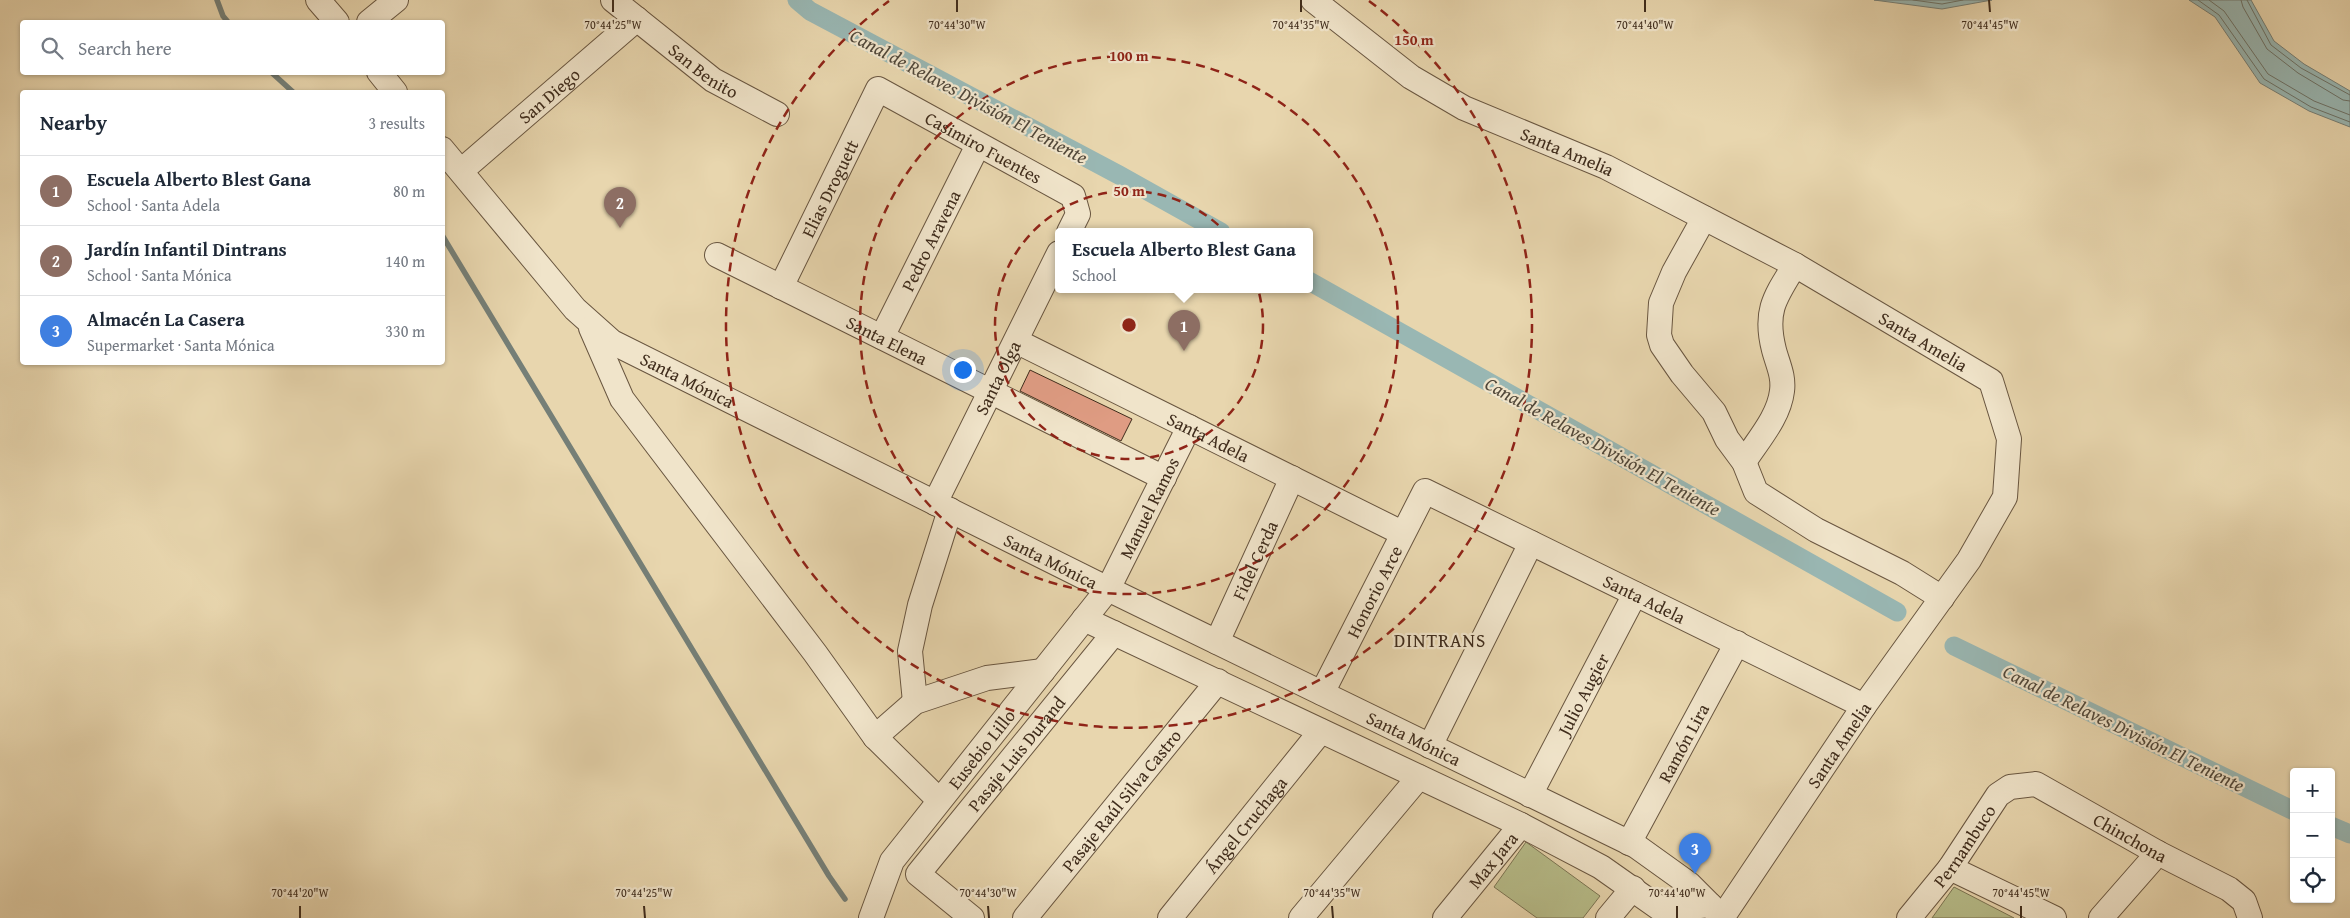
<!DOCTYPE html>
<meta charset="utf-8">
<style>
:root{--surface:#fff;--page:#f2f2f3;--text:#1f2937;--muted:#747a83;--line:#e0e1e3;--accent:#0b8043}
body{margin:0;font-family:"Gentium Book Plus",serif;background:var(--page);color:var(--text)}
.controls{position:absolute;right:15px;bottom:15px;display:grid;overflow:hidden;border-radius:5px;box-shadow:0 1px 4px #0004}
.controls button{width:45px;height:45px;display:grid;place-items:center;padding:0;border:0;border-bottom:1px solid var(--line);background:var(--surface);color:var(--text);font:25px sans-serif}
.you{position:absolute;left:962px;top:369px;width:18px;height:18px;margin:-12px;border:4px solid #fff;border-radius:50%;background:#1a73e8;box-shadow:0 0 0 8px #1a73e833}
.badge{display:grid;place-items:center;width:32px;height:32px;border-radius:50%;background:var(--accent);color:#fff;font-size:16px;font-weight:700}
.pin{position:absolute;translate:-50% -41px;filter:drop-shadow(0 1px 2px #0008)}
.pin::after{content:'';position:absolute;top:26px;width:18px;height:15px;background:inherit;clip-path:polygon(0 0,100% 0,50% 100%)}
.popup{position:absolute;left:1055px;top:228px;width:258px;height:65px;box-sizing:border-box;display:grid;place-content:center;border-radius:5px;background:var(--surface);filter:drop-shadow(0 1px 4px #0005);font-size:16px;white-space:nowrap;color:var(--muted)}
.popup b{font-size:19px;color:var(--text)}
.popup::after{content:'';position:absolute;left:50%;top:100%;margin-left:-10px;border:10px solid transparent;border-top-color:var(--surface)}
.list{margin:0;padding:0;list-style:none}
h2{display:flex;justify-content:space-between;align-items:center;height:65px;margin:0;padding:0 20px;font-size:21px}
h2 small{font-size:16px;font-weight:400;color:var(--muted)}
.list li{display:grid;grid-template-columns:32px 1fr auto;gap:15px;align-items:center;box-sizing:border-box;height:70px;padding:0 20px;border-top:1px solid var(--line)}
.list b{display:block;font-size:19px;white-space:nowrap}
.list p{margin:0;font-size:16px;white-space:nowrap;color:var(--muted)}
.list em{font-size:16px;font-style:normal;color:var(--muted)}
.icon{flex:none;width:28px;height:28px;fill:none;stroke:currentColor;stroke-width:2;stroke-linecap:round;stroke-linejoin:round}
.map{position:relative;flex:none;width:2350px;height:918px;overflow:hidden}
.search{position:absolute;background:var(--surface);box-shadow:0 1px 4px #0004;left:20px;top:20px;width:425px;height:55px;display:flex;align-items:center;gap:12px;box-sizing:border-box;padding:0 18px;border-radius:5px;color:var(--muted);font-size:19px}
.panel{position:absolute;background:var(--surface);box-shadow:0 1px 4px #0004;left:20px;top:90px;width:425px;height:275px;border-radius:5px}
.map>svg:first-child{display:block}
</style>
<div class="map">
<svg width="2350" height="918" viewBox="0 0 2350 918">
<rect width="100%" height="100%" fill="#e8d6ae"/>
<filter id="stains"><feTurbulence type="fractalNoise" baseFrequency=".004" numOctaves="4"/><feColorMatrix values="0 0 0 0 .2 0 0 0 0 .09 0 0 0 0 .02 0 0 0 .5 -.17"/></filter>
<radialGradient id="worn" r=".72"><stop offset=".6" stop-color="#630" stop-opacity="0"/><stop offset="1" stop-color="#630" stop-opacity=".3"/></radialGradient>
<g fill="#b7bd8a" stroke="#7b7453">
<polygon points="1526,842 1600,896 1583,918 1537,918 1494,887"/>
<polygon points="1954,887 2014,918 1932,918"/>
</g>
<g fill="#99b7b3" stroke="#757f77">
<polygon points="1874,0 1992,0 1942,9"/>
<polygon points="2189,0 2251,0 2274,41 2304,64 2350,91 2350,127 2309,111 2260,83 2215,17"/>
</g>
<g fill="none" stroke-linecap="round" stroke-linejoin="round">
<g stroke="#6c7268" stroke-width="1">
<polyline points="1913,0 1942,4 1963,0"/>
<polyline points="2198,0 2219,15 2264,79 2311,107 2350,122"/>
<polyline points="2209,0 2224,11 2268,74 2314,101 2350,115"/>
<polyline points="2241,0 2243,7 2267,49 2298,73 2343,100 2350,101"/>
<polyline points="2247,0 2271,45 2301,68 2350,95"/>
</g>
<g stroke="#757f77" stroke-width="5.5">
<polyline points="217,0 223,16 228,22"/>
<polyline points="271,72 293,92"/>
<polyline points="442,235 829,876 845,899"/>
</g>
<g stroke="#99b7b3" stroke-width="19">
<polyline points="797,0 810,11 1119,175 1221,232"/>
<polyline points="1309,281 1897,612"/>
<polyline points="1954,646 2294,811"/>
<polyline points="2331,826 2350,834"/>
</g>
</g>
<polygon fill="#df9c83" stroke="#3f2c1c" points="1030,370 1132,419 1121,441 1020,391"/>
<g fill="none" stroke-linecap="round" stroke-linejoin="round">
<defs>
<g id="minor">
<polyline points="318,0 337,22"/>
<path id="s1" d="M613 0 713 80 777 114"/>
<path id="s2" d="M1313 0 1411 77 1464 108 1606 167 1795 265 1991 381 2009 439 2005 497 1969 560 1864 706 1722 918"/>
<polyline points="369,22 396,0"/>
<polyline points="379,72 395,92"/>
<path id="s3" d="M442 149 575 309 612 342 1108 589 1636 846 1689 884 1723 918"/>
<path id="s4" d="M461 171 637 19"/>
<polyline points="1704,218 1674,272 1661,303 1659,335 1662,345 1682,374 1714,412 1727,439 1744,462 1756,492 1816,530 1902,573 1942,598"/>
<path id="s5" d="M717 255 1164 478"/>
<path id="s6" d="M781 287 878 89 1073 196 1078 214 1069 232"/>
<polyline points="591,328 622,399 815,653 875,737 939,800"/>
<path id="s7" d="M882 337 978 145"/>
<path id="s8" d="M1016 341 1402 533"/>
<path d="M1744 462C1758 440 1779 417 1782 391 1784 376 1778 365 1774 350 1764 311 1775 297 1795 265"/>
<path id="s9" d="M935 503 1059 253"/>
<polyline points="1084,619 1521,825 1601,867 1662,910 1710,905"/>
<path id="s10" d="M1217 642 1292 478"/>
<path id="s11" d="M1322 693 1425 491 1864 706"/>
<polyline points="915,702 910,651 920,605 950,510"/>
<polyline points="875,737 915,702 987,678 1043,671"/>
<polyline points="1430,746 1531,543"/>
<path id="s12" d="M1530 795 1635 594"/>
<path id="s13" d="M1629 843 1737 643"/>
<polyline points="1950,868 2054,918"/>
<path id="s14" d="M871 918 892 861 1108 589 1189 427"/>
<path id="s15" d="M972 918 918 874 1114 633"/>
<path id="s16" d="M1025 918 1218 681"/>
<path id="s17" d="M1170 918 1321 731"/>
<polyline points="1301,918 1419,777"/>
<path id="s18" d="M1445 918 1521 825"/>
<polyline points="1608,918 1633,888"/>
<path id="s19" d="M1909 918 1950 868 1998 795 2010 787 2036 784 2158 853 2229 889 2244 901 2250 918"/>
<polyline points="2101,918 2158,853"/>
</g>
</defs>
<use href="#minor" stroke="#695640" stroke-width="26"/>
<use href="#minor" stroke="#f0e4ca" stroke-width="24"/>
</g>
<path fill="none" stroke="#3f2c1c" stroke-width="2" d="M613 0V12M957 0V12M1301 0V12M1645 0V12M1989 0 1990 12M300 906V918M644 906 645 918M988 906 989 918M1332 906 1333 918M1677 906V918M2021 906V918"/>
<g fill="none" stroke="#8f2418" stroke-width="2.5" stroke-dasharray="9 6">
<circle cx="1129" cy="325" r="134"/>
<circle cx="1129" cy="325" r="269"/>
<path d="M1369 1A403 403 0 1 1 889 1"/>
</g>
<g text-anchor="middle" dominant-baseline="central" stroke-width="4.5" stroke-linejoin="round" paint-order="stroke">
<g font-size="18" fill="#3f2c1c" stroke="#f0e4ca">
<text stroke="none"><textPath href="#s1" startOffset="115">San Benito</textPath></text>
<text stroke="none"><textPath href="#s4" startOffset="116">San Diego</textPath></text>
<text stroke="none"><textPath href="#s6" startOffset="341">Casimiro Fuentes</textPath></text>
<text stroke="none"><textPath href="#s2" startOffset="298">Santa Amelia</textPath></text>
<text stroke="none"><textPath href="#s6" startOffset="110">Elias Droguett</textPath></text>
<text stroke="none"><textPath href="#s7" startOffset="108">Pedro Aravena</textPath></text>
<text stroke="none"><textPath href="#s5" startOffset="190">Santa Elena</textPath></text>
<text stroke="none"><textPath href="#s2" startOffset="702">Santa Amelia</textPath></text>
<text stroke="none"><textPath href="#s9" startOffset="140">Santa Olga</textPath></text>
<text stroke="none"><textPath href="#s3" startOffset="342">Santa Mónica</textPath></text>
<text stroke="none"><textPath href="#s8" startOffset="215">Santa Adela</textPath></text>
<text stroke="none"><textPath href="#s14" startOffset="499">Manuel Ramos</textPath></text>
<text stroke="none"><textPath href="#s3" startOffset="748">Santa Mónica</textPath></text>
<text stroke="none"><textPath href="#s10" startOffset="90">Fidel Cerda</textPath></text>
<text stroke="none"><textPath href="#s11" startOffset="114">Honorio Arce</textPath></text>
<text stroke="none"><textPath href="#s11" startOffset="471">Santa Adela</textPath></text>
<text stroke="none"><textPath href="#s12" startOffset="114">Julio Augier</textPath></text>
<text stroke="none"><textPath href="#s3" startOffset="1152">Santa Mónica</textPath></text>
<text stroke="none"><textPath href="#s13" startOffset="114">Ramón Lira</textPath></text>
<text transform="translate(1839 745) rotate(-56)">Santa Amelia</text>
<text stroke="none"><textPath href="#s14" startOffset="204">Eusebio Lillo</textPath></text>
<text stroke="none"><textPath href="#s15" startOffset="225">Pasaje Luis Durand</textPath></text>
<text stroke="none"><textPath href="#s16" startOffset="152">Pasaje Raúl Silva Castro</textPath></text>
<text stroke="none"><textPath href="#s17" startOffset="120">Ángel Cruchaga</textPath></text>
<text stroke="none"><textPath href="#s19" startOffset="301">Chinchona</textPath></text>
<text stroke="none"><textPath href="#s19" startOffset="91">Pernambuco</textPath></text>
<text stroke="none"><textPath href="#s18" startOffset="75">Max Jara</textPath></text>
</g>
<g font-size="19" font-style="italic" fill="#51483a" stroke="#f0e4ca">
<text transform="translate(969 96) rotate(28)">Canal de Relaves División El Teniente</text>
<text transform="translate(1603 446) rotate(29)">Canal de Relaves División El Teniente</text>
<text transform="translate(2124 728) rotate(26)">Canal de Relaves División El Teniente</text>
</g>
<g font-size="19" letter-spacing="1" fill="#3f2c1c" stroke="#f0e4ca">
<text x="1440" y="640">DINTRANS</text>
</g>
</g>
<g font-size="12" text-anchor="middle" fill="#3f2c1c" stroke="#f0e4ca" stroke-width="4.5" stroke-linejoin="round" paint-order="stroke">
<text x="613" y="29">70°44'25"W</text>
<text x="957" y="29">70°44'30"W</text>
<text x="1301" y="29">70°44'35"W</text>
<text x="1645" y="29">70°44'40"W</text>
<text x="1990" y="29">70°44'45"W</text>
<text x="988" y="897">70°44'30"W</text>
<text x="300" y="897">70°44'20"W</text>
<text x="644" y="897">70°44'25"W</text>
<text x="1332" y="897">70°44'35"W</text>
<text x="1677" y="897">70°44'40"W</text>
<text x="2021" y="897">70°44'45"W</text>
</g>
<circle cx="1129" cy="325" r="8" fill="#8f2418" stroke="#f0e4ca" stroke-width="2.5"/>
<g font-size="15" text-anchor="middle" font-weight="bold" fill="#8f2418" stroke="#f0e4ca" stroke-width="4.5" stroke-linejoin="round" paint-order="stroke">
<text x="1414" y="45">150 m</text>
<text x="1129" y="61">100 m</text>
<text x="1129" y="196">50 m</text>
</g>
<rect width="100%" height="100%" filter="url(#stains)"/>
<rect width="100%" height="100%" fill="url(#worn)"/>
</svg>
<div class="controls">
<button>+</button>
<button>−</button>
<button><svg class="icon" aria-label="locate" viewBox="0 0 24 24"><circle cx="12" cy="12" r="6"/><path d="M12 2v4M12 18v4M2 12h4M18 12h4"/></svg></button>
</div>
<div class="you"></div>
<div class="pin badge" style="left:1184px;top:351px;background:#8d6e63">1</div>
<div class="popup"><b>Escuela Alberto Blest Gana</b>School</div>
<div class="pin badge" style="left:620px;top:228px;background:#8d6e63">2</div>
<div class="pin badge" style="left:1695px;top:874px;background:#3f7fe0">3</div>
<div class="search"><svg class="icon" aria-label="search" viewBox="0 0 24 24"><circle cx="10" cy="10" r="6"/><path d="M15 15l6 6"/></svg>Search here</div>
<section class="panel">
<h2>Nearby<small>3 results</small></h2>
<ul class="list">
<li><span class="badge" style="background:#8d6e63">1</span><div><b>Escuela Alberto Blest Gana</b><p>School · Santa Adela</p></div><em>80 m</em></li>
<li><span class="badge" style="background:#8d6e63">2</span><div><b>Jardín Infantil Dintrans</b><p>School · Santa Mónica</p></div><em>140 m</em></li>
<li><span class="badge" style="background:#3f7fe0">3</span><div><b>Almacén La Casera</b><p>Supermarket · Santa Mónica</p></div><em>330 m</em></li>
</ul>
</section>
</div>
